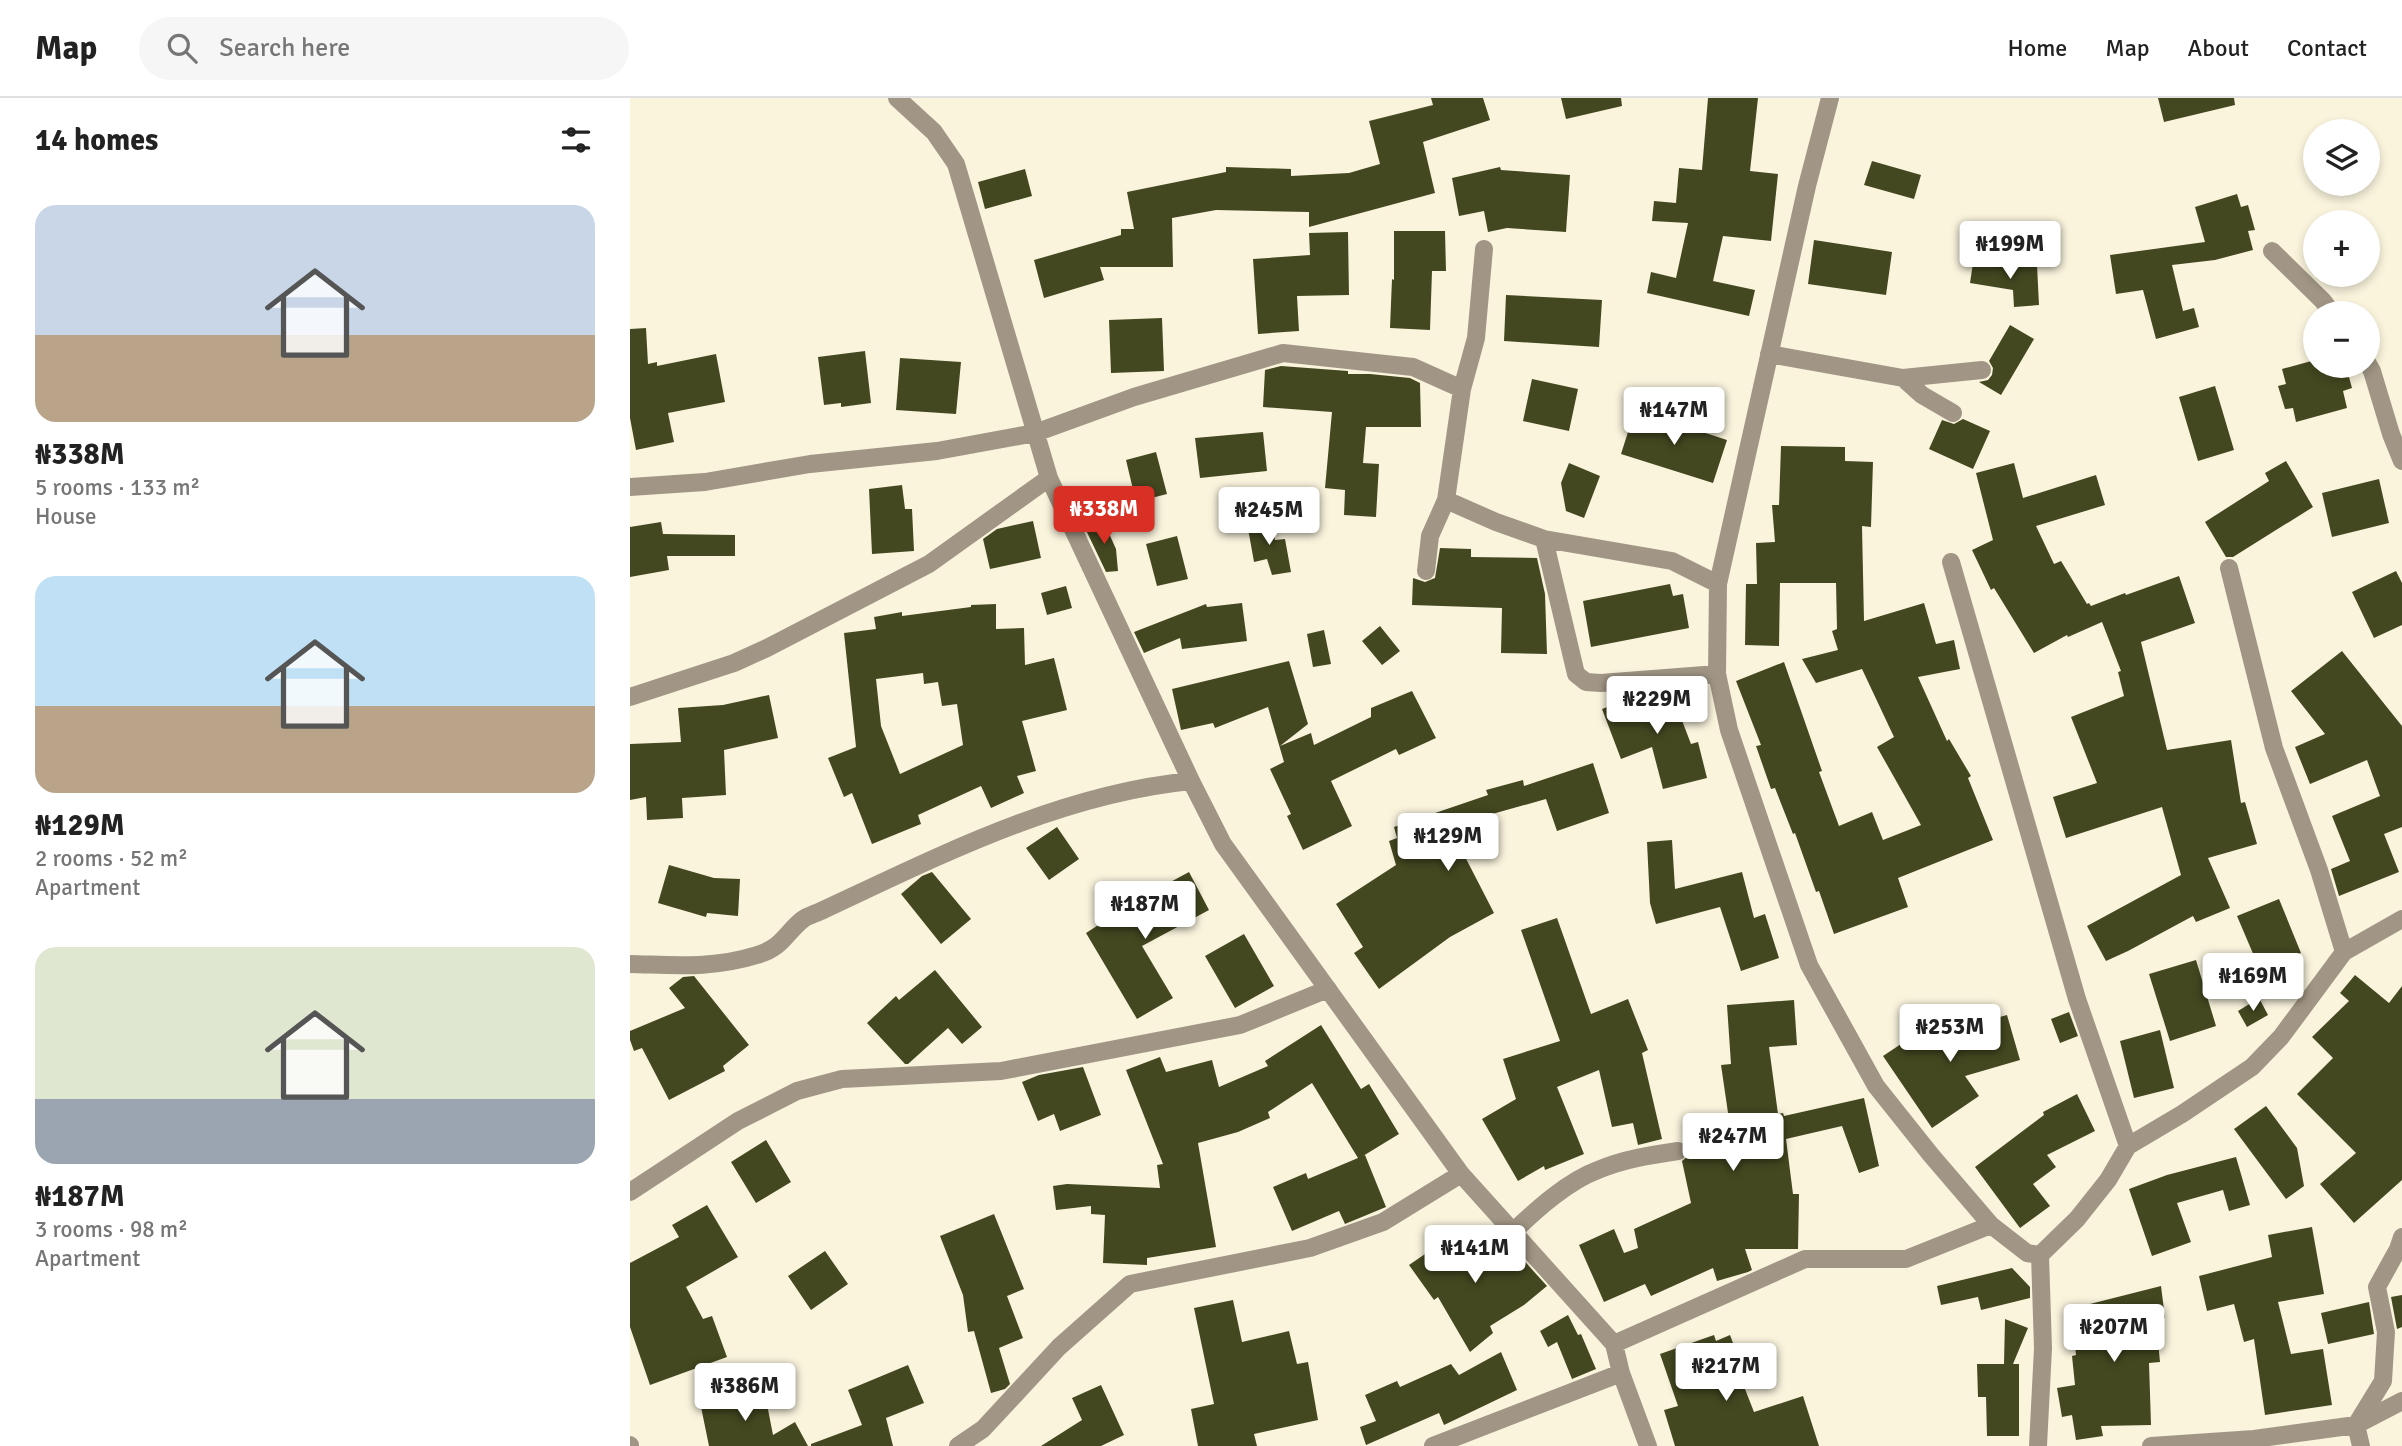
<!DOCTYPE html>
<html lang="en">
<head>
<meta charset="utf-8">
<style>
	:root { --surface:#fff; --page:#f6f6f6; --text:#222; --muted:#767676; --line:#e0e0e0; --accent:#d93025 }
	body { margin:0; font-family:Signika,sans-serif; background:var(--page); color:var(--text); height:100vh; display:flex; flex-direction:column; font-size:26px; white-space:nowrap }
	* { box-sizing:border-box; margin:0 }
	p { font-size:23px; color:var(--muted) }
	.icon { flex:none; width:38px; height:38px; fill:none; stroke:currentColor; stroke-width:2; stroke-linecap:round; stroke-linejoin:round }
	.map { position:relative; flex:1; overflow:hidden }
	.sheet { display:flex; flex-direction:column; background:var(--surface); width:630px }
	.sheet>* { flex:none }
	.buttons { position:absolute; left:1673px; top:21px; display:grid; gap:14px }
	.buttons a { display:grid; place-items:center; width:77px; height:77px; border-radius:50%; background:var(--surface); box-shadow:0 4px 10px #0003; font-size:35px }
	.price { position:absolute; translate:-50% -60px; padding:0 16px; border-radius:7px; background:#fff; color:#222; font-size:23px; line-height:46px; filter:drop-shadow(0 2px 4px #0008) }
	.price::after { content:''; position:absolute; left:50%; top:42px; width:21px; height:16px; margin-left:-10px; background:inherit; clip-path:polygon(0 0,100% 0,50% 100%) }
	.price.on { background:var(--accent); color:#fff }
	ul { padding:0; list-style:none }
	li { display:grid; align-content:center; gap:14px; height:371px; padding:0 35px }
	li span { display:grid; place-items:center; height:217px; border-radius:21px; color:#555 }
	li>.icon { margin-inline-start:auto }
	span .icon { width:126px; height:126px; fill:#fffc; stroke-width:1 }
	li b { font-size:30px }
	h2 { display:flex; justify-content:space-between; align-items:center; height:84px; padding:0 35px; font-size:30px }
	header { display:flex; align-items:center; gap:42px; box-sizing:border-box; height:98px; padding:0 35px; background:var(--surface); border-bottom:2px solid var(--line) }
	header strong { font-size:33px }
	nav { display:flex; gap:38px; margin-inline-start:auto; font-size:24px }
	.search { width:490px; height:63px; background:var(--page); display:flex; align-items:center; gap:18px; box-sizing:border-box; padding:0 24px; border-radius:38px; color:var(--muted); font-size:26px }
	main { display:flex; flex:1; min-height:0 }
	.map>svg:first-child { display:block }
	.building { fill:#444820; fill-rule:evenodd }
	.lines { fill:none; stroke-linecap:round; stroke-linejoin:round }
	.minor { stroke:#a19685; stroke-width:18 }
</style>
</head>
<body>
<header>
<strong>Map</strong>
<div class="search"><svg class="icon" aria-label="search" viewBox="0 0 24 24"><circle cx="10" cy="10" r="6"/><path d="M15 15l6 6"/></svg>Search here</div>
<nav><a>Home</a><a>Map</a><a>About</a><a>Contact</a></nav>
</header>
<main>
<section class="sheet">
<h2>14 homes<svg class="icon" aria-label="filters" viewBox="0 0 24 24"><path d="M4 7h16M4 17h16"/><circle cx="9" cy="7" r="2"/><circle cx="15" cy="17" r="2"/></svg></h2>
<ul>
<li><span style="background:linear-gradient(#c9d6e8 60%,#b9a48a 0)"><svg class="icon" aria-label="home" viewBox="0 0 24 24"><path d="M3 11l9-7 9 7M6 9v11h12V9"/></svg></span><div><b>₦338M</b><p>5 rooms · 133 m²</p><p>House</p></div></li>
<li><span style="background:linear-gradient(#bfe0f5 60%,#b9a48a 0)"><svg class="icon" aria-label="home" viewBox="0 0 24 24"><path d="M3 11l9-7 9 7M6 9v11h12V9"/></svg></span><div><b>₦129M</b><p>2 rooms · 52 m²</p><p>Apartment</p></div></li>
<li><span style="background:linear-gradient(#dfe7d0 70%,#9aa5b1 0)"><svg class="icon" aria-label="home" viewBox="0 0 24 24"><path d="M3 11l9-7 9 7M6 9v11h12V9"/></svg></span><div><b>₦187M</b><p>3 rooms · 98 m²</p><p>Apartment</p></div></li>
</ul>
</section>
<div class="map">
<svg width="1772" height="1348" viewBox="0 0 1772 1348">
	<rect width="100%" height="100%" fill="#faf4dd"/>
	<!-- building -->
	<path class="building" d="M801,0H853L860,22L793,44L805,95L679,129V114L586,112L542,120L543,169H470L474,182L414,200L404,162L491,137V131H504L497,94L596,74V69L661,71V78L719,75L750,66L739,23L803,7Z
		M931,0H991L992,8L936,21Z
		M1078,0H1128L1120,73L1148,76L1141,143L1093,138L1083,183L1125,192L1119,218L1017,195L1021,174L1046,180L1058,125L1022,123L1024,103L1046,105L1049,70L1072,72Z
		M1528,0H1604L1605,7L1534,24Z
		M1242,63L1291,77L1284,101L1234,87Z
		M870,69L871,72L940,77L936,134L877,130L858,134L854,113L829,118L822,80Z
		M395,71L402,98L355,111L348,84Z
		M1607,96L1611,109L1618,107L1625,132L1618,133L1623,152L1585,162L1542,167L1553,213L1564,210L1569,229L1526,241L1513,192L1486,196L1480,157L1575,144L1565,109Z
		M764,133H815L816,173H802L800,232L760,230L762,181L764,182Z
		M718,134L719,197L667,198L669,233L628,236L623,161L680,157L679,135Z
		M1184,142L1262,154L1256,197L1178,186Z
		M1343,165L1365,169L1407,167L1409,207L1384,209L1383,192L1340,185Z
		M876,197L972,202L969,249L874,243Z
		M532,220L534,273L481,275L479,222Z
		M1380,227L1404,241L1371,297L1349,284L1358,282L1362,277L1363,270L1359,263Z
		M16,230L18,266L27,264V268L86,256L95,304L38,315L44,344L6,352L0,320V231Z
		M235,253L241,305L211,309V305L194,307L188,259Z
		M270,260L331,264L326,316L266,312Z
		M1685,262V268H1716L1722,290L1713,293L1717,310L1666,324L1663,310L1655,311L1648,288L1656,286L1652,271Z
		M651,268L718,273V276H740L780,280L790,285L791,329H736L733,365L749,366L746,419L714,417L715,392L695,390L702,314L633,309L635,272Z
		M902,281L948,291L939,333L893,323Z
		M1585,288L1604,352L1568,363L1549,299Z
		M1005,312L1097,342L1083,385L991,356Z
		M1333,321L1360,333L1343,371L1299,351L1312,322L1324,326Z
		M633,334L637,373L570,380L565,340Z
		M1151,348L1215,349V363L1243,364L1241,429L1232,428L1234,523L1294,505L1306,546L1324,542L1330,571L1288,579L1317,643L1319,641L1341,678L1338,680L1363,742L1268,780L1278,809L1204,836L1189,793L1186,794L1165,735L1163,736L1145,690L1141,691L1126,648L1131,647L1106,583L1154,564L1192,673L1189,674L1209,728L1242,714L1253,742L1291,727L1247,649L1264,639L1232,571L1186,585L1172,561L1208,552L1202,533L1207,531L1206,485H1150L1149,548L1115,547L1116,486H1127L1126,445L1145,444L1142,407H1149Z
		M526,354L537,396L506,404L496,362Z
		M1656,363L1683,409L1603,459H1596L1575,424L1639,383L1635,375Z
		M939,365L970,378L954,420L936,413L931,385Z
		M1384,365L1393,400L1466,377L1475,407L1406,428L1424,466L1431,463L1457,506L1459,505L1461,508L1495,495L1496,497L1549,478L1565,525L1511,544L1537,652L1601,642L1611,705L1615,704L1627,746L1578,760L1600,810L1566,824L1563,818L1498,853L1476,863L1457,828L1551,777L1532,709L1436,740L1423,699L1467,685L1441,619L1494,598L1488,574L1491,573L1472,524L1438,539L1437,537L1404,555L1364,490L1361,492L1342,452L1363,442L1346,375Z
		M1749,381L1759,425L1702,439L1692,395Z
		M272,387L275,411H282L284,453L242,456L239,391Z
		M641,421L645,442L655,441L661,474L642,477L637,461L624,464L617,425Z
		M473,422L486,451L488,473L476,474L455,430Z
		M403,423L411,460L360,471L353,441L367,431Z
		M31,424L33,436L105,437V458H37L39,472L0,479V429Z
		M547,438L558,481L527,488L516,446Z
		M810,450L841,451V459L907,460L915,496L917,556L871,555L872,510L782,507L783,480L795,484L805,480Z
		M1766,473L1772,485V527L1744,540L1722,494Z
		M1040,486L1043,498L1053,496L1059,530L961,549L953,503Z
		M436,488L442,510L417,517L411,495Z
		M612,505L617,543L552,551L550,540L514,555L504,534L576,506L577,509Z
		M366,506V531L394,530L395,567L424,560L437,612L392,623L406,673L387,678L394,695L361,710L351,688L288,717L291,726L242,746L222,695L214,699L198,660L226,649L214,535L246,531L244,519L272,514V518L341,509V507ZM293,575L294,586L308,584L312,608L327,606L333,647L270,676L251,628L246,581Z
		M750,528L770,553L752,567L732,543Z
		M694,532L701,566L683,569L677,536Z
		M1712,553L1772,628V729L1754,736L1769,774L1709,798L1701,771L1720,763L1702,718L1750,698L1737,662L1680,686L1665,649L1695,636L1661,593Z
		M659,563L678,626L650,648L681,635L684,647L741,619V610L782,593L806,640L769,657L766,651L701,683L722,728L673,752L657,718L661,716L640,671L654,664L638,609L585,630L583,625L551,632L542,591Z
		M1040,591L1061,646L1068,644L1077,680L1033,691L1022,649L991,661L972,611L1020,593Z
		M139,597L148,640L94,652L96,697L52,700L53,720L17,722L16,699L0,702V646L51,644L48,610L93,607Z
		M963,665L979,715L927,733L916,701L834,724L841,746L830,749L864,815L820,839L749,891L724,855L733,849L706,806L766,767L759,743L767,740L764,729L858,697L856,692L893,682L894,688Z
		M427,729L449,761L419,782L396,750Z
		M1042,742L1045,791L1112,774L1124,820L1135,816L1149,860L1111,873L1090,809L1026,826L1020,805L1017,744Z
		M39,767L84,780L110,781L108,818L77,815L76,819L28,805Z
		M302,774L341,821L311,846L271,796L292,778Z
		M559,774L579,812L512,848L543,900L507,921L456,835L507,802Z
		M1649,801L1671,855L1630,872L1607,818Z
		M927,820L961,916L998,901L1018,952L1012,955L1032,1041L1008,1047L1003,1025L982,1029L969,972L927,989L954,1056L915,1072L914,1068L888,1083L852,1021L886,1001L873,961L930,943L891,832Z
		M614,836L644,888L605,910L575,858Z
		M1566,862L1586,928L1540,943L1519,876Z
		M305,872L352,929L332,946L318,930L278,966H275L237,925L266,898L269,902Z
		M1725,877L1759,905L1772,888V1082L1724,1125L1690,1086L1726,1055L1667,996L1703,960L1682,939L1719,903L1710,895Z
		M64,878L119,947L93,968L95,973L39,1002L12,950L4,953L0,942V933L55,910L39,890L53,879Z
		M1629,900L1638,917L1617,929L1608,913Z
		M1164,902L1167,947L1139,949L1148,1016L1153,1015L1154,1018L1234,1000L1249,1068L1229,1075L1212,1028L1156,1041L1163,1096H1169L1168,1151H1115L1122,1172L1118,1174L1087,1183L1083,1170L1021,1198L1015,1186L974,1204L949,1147L984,1131L994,1155L1008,1150L1004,1131L1061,1105L1052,1063L1058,1058L1059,1053L1102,1042L1091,967L1101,966L1097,907Z
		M1439,914L1448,938L1430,945L1421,921Z
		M1377,917L1390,962L1335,978L1349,998L1302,1030L1253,958L1301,926L1308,936Z
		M691,927L731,991L739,986L769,1036L733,1058L735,1057L756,1109L715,1126L709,1113L662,1133L643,1089L676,1075L678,1081L728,1060L682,985L638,1014L640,1020L608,1034L568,1045L586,1149L517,1160V1167L473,1165L475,1117L461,1116V1108L426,1112L423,1088L437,1086L530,1090L527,1067L533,1066L496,972L530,959L536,974L582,962L589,989L638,968L635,963Z
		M1530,932L1544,990L1504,1000L1490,943Z
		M453,969L471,1017L430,1033L424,1016L408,1023L392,984L409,977Z
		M1447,996L1465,1033L1417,1057L1426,1069L1403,1086L1420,1108L1390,1130L1345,1069L1414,1017L1413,1014Z
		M1636,1008L1667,1050L1674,1088L1656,1101L1604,1031Z
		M136,1042L161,1084L126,1105L101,1064Z
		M1606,1059L1620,1107L1599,1113L1593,1092L1547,1105L1561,1144L1522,1158L1499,1091L1537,1077Z
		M77,1107L108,1159L56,1189L73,1221L82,1218L97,1259L20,1287L0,1229V1165L49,1139L42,1127Z
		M364,1116L394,1191L377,1198L393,1240L369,1250L380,1286L375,1291L361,1295L344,1233L338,1234L333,1197L310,1138Z
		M836,1128L868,1173L888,1156L917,1188L894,1207L860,1228L863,1235L840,1254L808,1199L804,1202L779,1167Z
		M1682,1129L1694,1196L1648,1204L1661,1256L1693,1251L1702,1307L1635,1317L1624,1241L1614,1244L1604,1206L1577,1213L1569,1178L1642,1159L1638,1137Z
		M195,1153L218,1186L181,1212L158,1178Z
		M1382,1170L1400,1189V1200L1351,1212L1348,1199L1311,1207L1307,1188Z
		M1531,1188L1535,1220L1526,1222L1530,1264L1519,1265L1521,1327L1471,1328L1473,1338L1446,1342L1442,1317L1432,1319L1427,1290L1445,1287L1442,1258L1446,1257L1443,1228L1459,1227L1456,1207Z
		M1772,1197V1229L1767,1231L1761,1199Z
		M603,1202L612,1244L659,1233L667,1266L678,1264L688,1322L624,1336L627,1348H568L561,1311L584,1306L564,1210Z
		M1739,1204L1744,1236L1698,1246L1691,1215Z
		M938,1217L948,1237L951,1236L966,1271L942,1281L927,1244L918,1249L910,1233Z
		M1375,1221L1398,1230L1383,1266H1389V1338H1357L1356,1299H1348L1347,1266H1374Z
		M1084,1237L1086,1243L1100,1237L1109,1261L1104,1263L1124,1314L1173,1298L1189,1348H1045L1034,1312L1048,1308L1030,1256Z
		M871,1254L887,1292L814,1327L809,1315L736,1347L730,1329L746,1323L735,1297L767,1283L770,1289L821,1266L829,1277Z
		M278,1267L294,1305L256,1320L263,1348H181V1346L232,1327L218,1292Z
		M471,1287L494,1337L471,1348H411L452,1322L442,1300Z
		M134,1291L143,1337L165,1324L178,1348H79L70,1304Z"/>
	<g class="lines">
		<!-- minor -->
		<path class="minor" d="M267,0L304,34L326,66L419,380L561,683L593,746L831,1076L984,1246L991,1275L1018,1348
			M1200,0L1177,88L1088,486L1087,576L1099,632L1179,867L1246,988L1301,1057L1361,1127L1397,1155L1410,1157
			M1642,153L1693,203L1702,215
			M1139,256L1273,280L1352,272
			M1738,266L1742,273L1761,336L1772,363
			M1273,280L1292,297L1323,315
			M0,389L75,384L180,366L307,353L405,335L504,299L653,255L783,269L832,291
			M816,402L866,424L914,441L1042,463L1088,486
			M914,441L946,576L956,584L971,585L1087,576
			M1321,464L1447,901L1498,1048
			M1599,470L1644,650L1689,772L1714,854
			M796,473L800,438L816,402L832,291L846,240L854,151
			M0,599L104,565L137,550L299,466L419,380
			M0,866C45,867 82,871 127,857C153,849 154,837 172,822C177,818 185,816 191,813C309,758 429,696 561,683
			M0,1094L108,1023L167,993L212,981L371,973L610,927L698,891
			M884,1133C907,1111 938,1083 968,1072C994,1061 1021,1057 1048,1053
			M984,1246L1175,1161H1276L1361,1127
			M0,1347V1348
			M328,1348L353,1331L429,1249L500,1186L680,1150L753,1124L831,1076
			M803,1348L991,1275
			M1408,1348L1413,1250L1410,1157L1447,1121L1478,1082L1498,1048L1552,1016L1622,969L1651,939L1714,854L1772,821
			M1521,1348L1624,1341L1726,1327L1772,1303
			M1731,1348L1726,1327L1753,1283L1756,1234L1747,1189L1768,1151L1772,1139"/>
	</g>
</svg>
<div class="buttons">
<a><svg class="icon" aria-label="layers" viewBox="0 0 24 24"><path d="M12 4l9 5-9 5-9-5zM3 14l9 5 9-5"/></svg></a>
<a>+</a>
<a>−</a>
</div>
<b class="price" style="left:1380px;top:183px">₦199M</b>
<b class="price" style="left:1044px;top:349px">₦147M</b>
<b class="price on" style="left:474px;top:448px">₦338M</b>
<b class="price" style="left:639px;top:449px">₦245M</b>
<b class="price" style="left:1027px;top:638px">₦229M</b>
<b class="price" style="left:818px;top:775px">₦129M</b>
<b class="price" style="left:515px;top:843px">₦187M</b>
<b class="price" style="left:1623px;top:915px">₦169M</b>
<b class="price" style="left:1320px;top:966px">₦253M</b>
<b class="price" style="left:1103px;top:1075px">₦247M</b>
<b class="price" style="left:845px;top:1187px">₦141M</b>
<b class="price" style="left:1484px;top:1266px">₦207M</b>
<b class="price" style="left:1096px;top:1305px">₦217M</b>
<b class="price" style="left:115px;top:1325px">₦386M</b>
</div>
</main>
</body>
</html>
